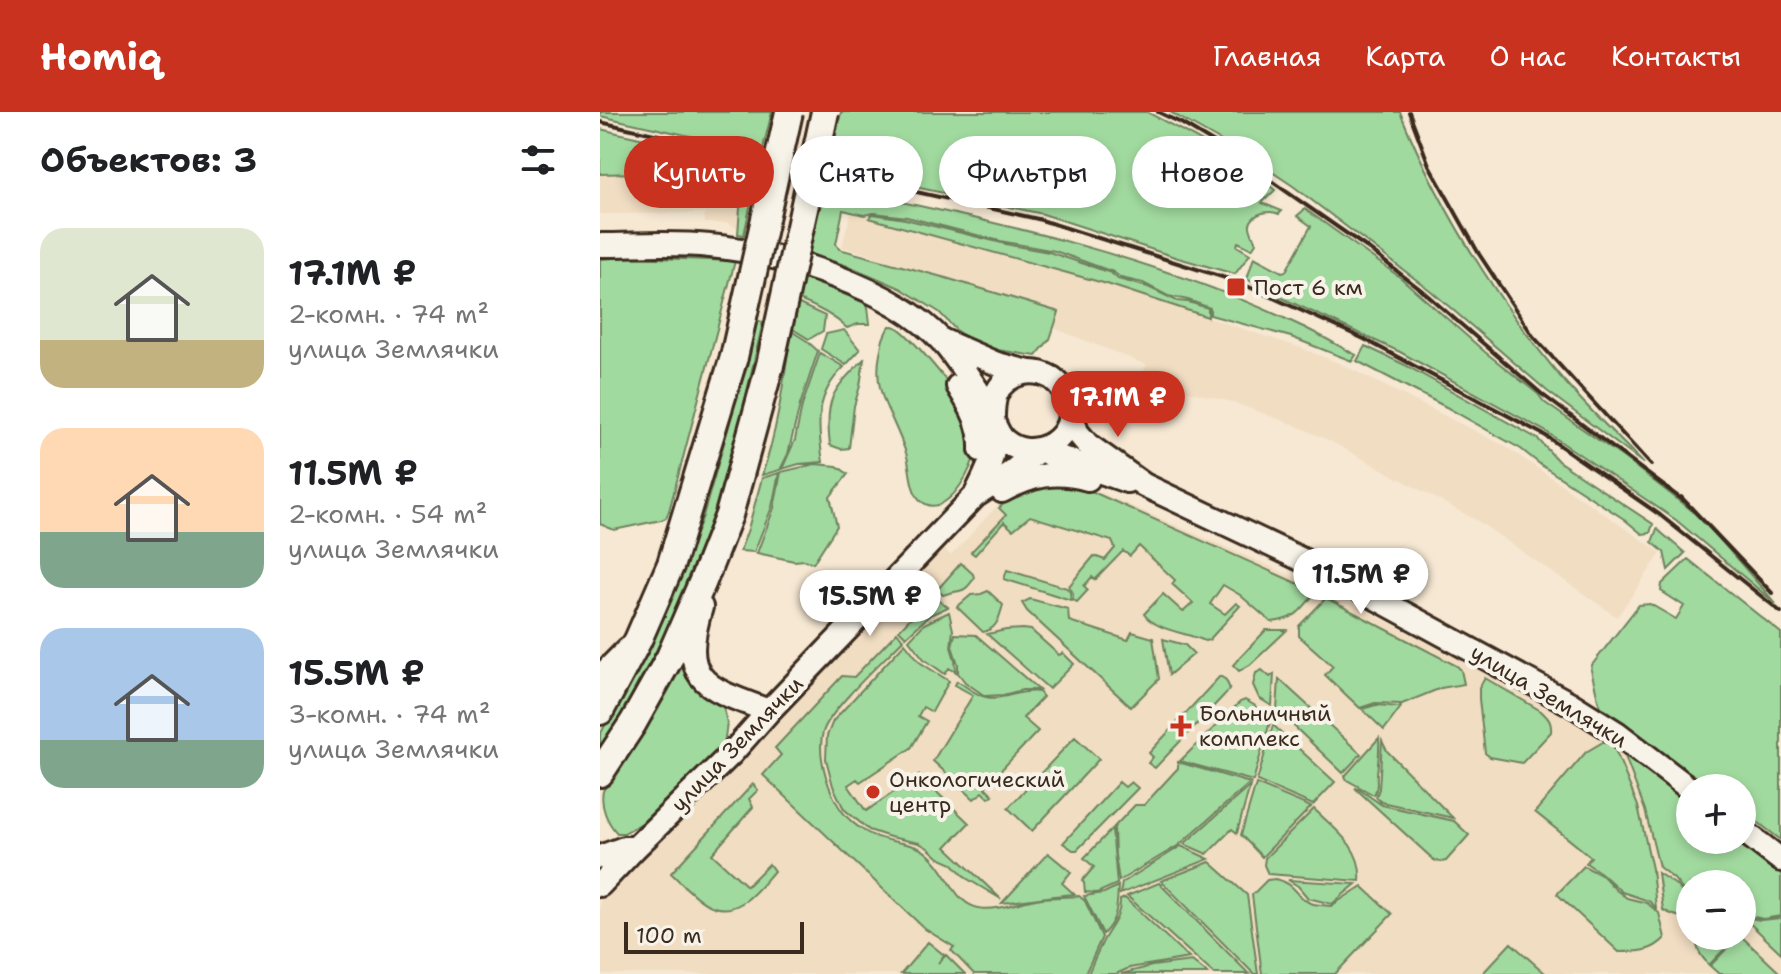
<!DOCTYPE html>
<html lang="ru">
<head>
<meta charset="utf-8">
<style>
	:root { --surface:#fff; --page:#f2f2f2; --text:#202124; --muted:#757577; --accent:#c8321e }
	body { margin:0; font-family:"Shantell Sans",sans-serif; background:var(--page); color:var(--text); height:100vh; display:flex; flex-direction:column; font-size:30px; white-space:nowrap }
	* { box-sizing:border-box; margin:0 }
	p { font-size:26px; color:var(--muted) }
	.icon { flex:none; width:44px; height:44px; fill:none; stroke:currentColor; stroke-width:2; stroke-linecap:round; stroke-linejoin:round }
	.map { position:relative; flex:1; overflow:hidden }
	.sheet { display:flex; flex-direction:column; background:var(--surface); width:600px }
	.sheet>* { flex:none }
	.guide { position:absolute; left:24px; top:24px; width:760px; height:72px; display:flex; gap:16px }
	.tools { position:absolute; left:1076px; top:662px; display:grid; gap:16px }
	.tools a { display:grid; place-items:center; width:80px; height:80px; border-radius:50%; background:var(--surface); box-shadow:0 4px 12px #0003; font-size:40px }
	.scale { position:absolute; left:24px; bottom:20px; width:180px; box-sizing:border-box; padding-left:8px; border:4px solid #3b2a1e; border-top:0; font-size:22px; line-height:28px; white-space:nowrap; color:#3b2a1e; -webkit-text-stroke:6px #f7f3e8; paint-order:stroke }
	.price { position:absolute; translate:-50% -68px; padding:0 18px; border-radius:28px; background:#fff; color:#222; font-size:26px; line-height:52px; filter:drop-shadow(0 2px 4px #0008) }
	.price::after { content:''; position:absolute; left:50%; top:48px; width:24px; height:18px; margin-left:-12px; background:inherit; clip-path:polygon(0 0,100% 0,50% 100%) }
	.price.selected { background:var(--accent); color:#fff }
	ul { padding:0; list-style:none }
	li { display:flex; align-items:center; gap:24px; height:200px; padding:0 40px }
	li span { display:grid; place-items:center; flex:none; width:224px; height:160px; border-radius:24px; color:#555 }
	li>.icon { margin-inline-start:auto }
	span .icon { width:96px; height:96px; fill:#fffc; stroke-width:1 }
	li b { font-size:34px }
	h2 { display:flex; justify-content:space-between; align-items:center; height:96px; padding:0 40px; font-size:34px }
	.chip { padding:0 28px; border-radius:36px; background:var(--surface); box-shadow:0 4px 12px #0003; font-size:28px; line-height:72px }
	.chip.selected { background:var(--accent); color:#fff }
	header { display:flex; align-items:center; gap:48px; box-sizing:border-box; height:112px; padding:0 40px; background:var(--accent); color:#fff }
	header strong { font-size:38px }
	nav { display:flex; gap:44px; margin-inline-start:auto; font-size:28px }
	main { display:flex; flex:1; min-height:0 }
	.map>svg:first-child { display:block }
	.built { fill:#f1ddc2; fill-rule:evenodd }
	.green { fill:#a1da9f; stroke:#6e825e; stroke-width:2 }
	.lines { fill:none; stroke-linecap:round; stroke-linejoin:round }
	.major-casing { stroke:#3b2a1e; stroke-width:28 }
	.highway-casing { stroke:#3b2a1e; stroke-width:32 }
	.major { stroke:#f7f3e8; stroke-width:22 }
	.highway { stroke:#f7f3e8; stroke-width:26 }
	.rail { stroke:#3b2a1e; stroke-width:4 }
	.highway-bridge-casing { stroke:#3b2a1e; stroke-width:32; stroke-linecap:butt }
	.highway-bridge { stroke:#f7f3e8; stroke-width:26 }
	.poi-dot { fill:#c8321e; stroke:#f7f3e8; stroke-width:3 }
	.labels { text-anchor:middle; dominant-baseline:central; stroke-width:8; stroke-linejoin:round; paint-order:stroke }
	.poi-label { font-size:22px; fill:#3b2a1e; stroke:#f7f3e8; text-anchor:start }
	.street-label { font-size:22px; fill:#3b2a1e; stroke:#f7f3e8 }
</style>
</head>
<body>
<header>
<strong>Homiq</strong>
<nav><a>Главная</a><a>Карта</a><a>О нас</a><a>Контакты</a></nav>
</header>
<main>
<section class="sheet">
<h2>Объектов: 3<svg class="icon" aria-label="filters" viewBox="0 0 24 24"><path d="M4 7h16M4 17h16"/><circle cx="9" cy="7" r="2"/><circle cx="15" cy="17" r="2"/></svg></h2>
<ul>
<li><span style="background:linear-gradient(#dfe7d0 70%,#c2b280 0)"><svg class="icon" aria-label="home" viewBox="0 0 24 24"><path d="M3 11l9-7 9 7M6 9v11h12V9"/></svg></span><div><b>17.1M ₽</b><p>2-комн. · 74 m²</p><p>улица Землячки</p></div></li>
<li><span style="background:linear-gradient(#ffd9b3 65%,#7fa58c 0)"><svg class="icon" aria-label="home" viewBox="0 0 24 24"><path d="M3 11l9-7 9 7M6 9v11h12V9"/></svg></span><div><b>11.5M ₽</b><p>2-комн. · 54 m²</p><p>улица Землячки</p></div></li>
<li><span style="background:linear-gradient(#a9c7e8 70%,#7fa58c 0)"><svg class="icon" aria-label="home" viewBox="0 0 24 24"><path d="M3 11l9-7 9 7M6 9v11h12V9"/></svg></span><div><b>15.5M ₽</b><p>3-комн. · 74 m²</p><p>улица Землячки</p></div></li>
</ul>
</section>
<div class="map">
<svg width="1181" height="862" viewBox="0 0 1181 862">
	<rect width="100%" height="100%" fill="#f6e8d3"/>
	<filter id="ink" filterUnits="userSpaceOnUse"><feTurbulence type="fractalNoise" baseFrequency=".0125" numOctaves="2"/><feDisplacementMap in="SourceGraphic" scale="16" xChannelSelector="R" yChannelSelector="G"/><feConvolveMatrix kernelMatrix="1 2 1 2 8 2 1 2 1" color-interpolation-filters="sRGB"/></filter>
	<g filter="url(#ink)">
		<!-- built -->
		<path class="built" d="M81,60L135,68L141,83L138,116L127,111H105L104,101L0,102V62Z
			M251,100L507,172L701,236L743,253L905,334L1061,441L1017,505L878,409L730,329L693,312L632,290L540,267L547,253L267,142L242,135Z
			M476,370L736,483L911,574L963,587L1017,621L1090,728L1181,748V862H0V773L334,426L351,444L408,382ZM1090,772H1142V824H1090Z"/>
		<!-- green -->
		<path class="green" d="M0,0H172L162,40L0,4Z
			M241,0H547C591,23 637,47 675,78L662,91L682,99L679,102C670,98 654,100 650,112C649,117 654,126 656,131L652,137L638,130L637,134L650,142L635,162L578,146L443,102L315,75L229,54Z
			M570,0H800C839,95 894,184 959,263C985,294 1016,323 1044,352L947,279L831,179L693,74L651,46Z
			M0,17L159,53L144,123L138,122L141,83L135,68L81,60L0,62Z
			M226,74C385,107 549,142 697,212C717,221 737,233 756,243L752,249L691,225L610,203V196L588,188L568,184L543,171L521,166L513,160L455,139L400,129L307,105L274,101L264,103L243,98L236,132L239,137L346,166L459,200L450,227L436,244L385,236L358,220L339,200L300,176L251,155L207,141Z
			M705,97L801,166L885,240L938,282L944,290L1024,346L1090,397L1110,416L1176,492L1076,408L945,319L800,240L671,181L647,167L654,145L682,160L686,159L711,114L697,104Z
			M273,102L305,107L410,133L449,140L511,161L518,167L548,175L577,189L588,190L608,196V205L507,172L269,106Z
			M29,145L135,149L69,399L66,406L61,408L14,418L0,412V147Z
			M203,165L263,190L268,195L270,212H258L247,216C233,203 217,195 199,188Z
			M197,191L225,204L223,219L209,227L191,216Z
			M155,208L163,210L138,318L112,407L65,521L32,587L0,639V623L68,493L103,404L128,317Z
			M290,214C292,214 294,214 296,215C308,220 358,281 364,294C369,303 376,318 377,328C379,349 346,413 320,388C309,376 311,355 306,341C302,329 297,318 292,307C281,285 275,267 280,242C282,231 283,223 290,214Z
			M244,218L260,238L246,253L221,237L226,222Z
			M191,219L207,229L218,239L200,293L188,342L180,358L162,363C178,317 184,267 191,219Z
			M765,234L805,253L938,327L958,349L1053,412L1050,421L1042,422L1024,407L941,353L921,337L846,295L757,249Z
			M220,241L244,255C215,283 217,312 223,350L199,352L182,357L195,328L202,294Z
			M264,247L260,274L254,294L249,336L241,337L230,333C224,286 233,278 264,247Z
			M215,352L237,354L248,362L230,385L237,414L213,451L205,448L194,449L157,441L174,396L181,360Z
			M179,361L172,395L154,440L140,439L148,417L162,366Z
			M473,371L710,477L714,482C701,499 695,508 671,510L640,483L623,473L610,492L625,502L636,491L640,494L609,528L605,529C588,521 554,518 544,502L563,482L583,500L593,491L572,472L575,468L539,434L530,444L523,439L495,468L492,465L484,474L488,478L477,490L473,488V481L469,474L494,444L505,448L515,436L512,429L430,404L413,418L404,410L375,443L371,440L406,403L399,396C426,370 437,374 473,371Z
			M1057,417L1085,441L1068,458L1064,440L1052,430Z
			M1088,447L1181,521V728L1142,698V676H1113L1016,611L1000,595L991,558L992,553L1039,493L1050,492L1076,507L1084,494L1061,479L1062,472Z
			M361,451L373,462L374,466C364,483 359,477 343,483L337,478Z
			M407,458L467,476L470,480L471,488L404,467Z
			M388,479L403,493C399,505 398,517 383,520L357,495L371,483L381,482Z
			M332,483L348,495L330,503L306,525L299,518Z
			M726,486L857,554L861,558L864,572L841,576L802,592L775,591L760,596L725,563L733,554L699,524V514Z
			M430,487L468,497L469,509L528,528L532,520L553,526L559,567L531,595L427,499L422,491Z
			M349,500L353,518L351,535L355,548L356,560L349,556L345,562L324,547L309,528L324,512Z
			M423,517L431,518L459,543L463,541L474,552L449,577L387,522L406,518Z
			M666,518H687L650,553L639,559L633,553Z
			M297,520L303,528C284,548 230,597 223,620C218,637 223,657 229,674C237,695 246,708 266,720C282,730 302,729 319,736C335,744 345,763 354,777C376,813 410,790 442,786C454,785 467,785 479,784L485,789L502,825L485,862H374L351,838L354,835L325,817L163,663L181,643L175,636L242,564L254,565Z
			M355,522L376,523L439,578H422L403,583L385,584L365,570L358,561V552L352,534Z
			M563,527L585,533L594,542L569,563Z
			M305,531L321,551L349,569L332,600L323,595L318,604L327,609L311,636L260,670L257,667L248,673L266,699L319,663L369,711L346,735L401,787L366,766L353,752L339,746L328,736L319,731L290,725L269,718L244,697L233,674L226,647L227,624L233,609Z
			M83,536L122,589L127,611L124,634L58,702L24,721H17C7,710 0,694 3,679L42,616Z
			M662,558L670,565L674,562L672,594L659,586L653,573L656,561Z
			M620,564L626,568L630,577L555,656L548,651L553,645L549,641Z
			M885,566L941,599C948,606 952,609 951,620L922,651L890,645L885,641L879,587V576Z
			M679,567L761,642L743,661L677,598Z
			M357,569C366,574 376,583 386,585C403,589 419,577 439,580L443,585L423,606L438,619L385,675L393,683L389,686L383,680L374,687L333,649L373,583L355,573Z
			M645,588L654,593L670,610L653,669L580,649L640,590Z
			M776,593L801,595L784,618L762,597Z
			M673,613L735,670L713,693L657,669Z
			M475,625L499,647L432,719L408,696Z
			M779,626C780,639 778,649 777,662C776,672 779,675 774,683L747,668L745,664Z
			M782,629L787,639L853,706L781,690L776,685L779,677Z
			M1003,630H1008L1014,635L1038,694L1052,757L1056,796L1049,789L1022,780L1001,761L986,751L991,745L935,700L986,640Z
			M1023,639L1090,687V728H1142L1181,752V804L1163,807L1142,802V772H1090V787L1074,767L1059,755L1045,698Z
			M578,650L650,671L579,733L519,769L515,743L514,715L535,693H544L578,656Z
			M519,670L525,675L531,670L538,676L477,738H473L463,731Z
			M153,672L158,678L149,687L153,695L112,742L147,774L169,752L174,759C165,769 154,784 142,791C113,809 91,780 71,761Z
			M656,672L711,695L662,745L641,723Z
			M650,674L637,721L632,717L607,742L584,732Z
			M755,676L759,677L782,693L854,709L869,723L846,749L841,750L834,748Z
			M714,697C735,717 763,736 760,769L668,762L664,753L665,746Z
			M512,717L517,772L497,781L485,780L484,771L482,769L494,755L484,746Z
			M581,734L609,747L520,782L522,771Z
			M448,741L471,760L462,771L474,782C450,784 426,788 402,791Z
			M610,750L647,783L658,862H654L561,769Z
			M984,754L1003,764L1016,778L1027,786L1047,791L1059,801L1065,826C1052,840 1038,840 1019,840L957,782Z
			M1058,761L1076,773L1090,789C1090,810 1078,806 1063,798Z
			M675,767C696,771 695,784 710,791C715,793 724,793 731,794L762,774L792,802L735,862H662L652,783L667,768Z
			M688,768L756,772L732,792L708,786L698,774Z
			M559,771L649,862H614L527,784Z
			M518,774C517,794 518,807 503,822L484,784L504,781Z
			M525,786L589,846L529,856L516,862H488C492,852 497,841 502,831C509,816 521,806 520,788Z
			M1143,805L1161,808L1181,806V841Z
			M1097,824H1137L1109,853C1101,844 1095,837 1097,824Z
			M1139,824H1141L1181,862H1119L1110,854Z
			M328,830L344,843L338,851L346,843L365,862H301Z
			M911,831L946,862H882Z
			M592,849L608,862H521L552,854Z"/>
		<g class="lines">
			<defs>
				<path id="major" d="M0,133C36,133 74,130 110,134C180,140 294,176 342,229C361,251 375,276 392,299
					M344,229L397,252L429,260
					M358,274C371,295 382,313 381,338
					M470,296L477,320L488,333L544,373L728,460L971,592L1017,621L1090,677
					M402,379C432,363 454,358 488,367
					M375,384C381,371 389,358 392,344C398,314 379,272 423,261C432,259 443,261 452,266C462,273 469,285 470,297C473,330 431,351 405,329C399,324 396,316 393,309
					M101,495C78,570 106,576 169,599
					M0,565L28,537
					M1142,718L1181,748
					M0,745L24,736H35
					M0,773L35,736L131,642L169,599L375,384L409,362L439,338L527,369"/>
				<path id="highway" d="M0,599L38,528L71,452L134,245
					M0,661L33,611L70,545L103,469L129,403L170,253"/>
			</defs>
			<!-- major casing -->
			<use href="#major" class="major-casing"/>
			<!-- highway casing -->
			<use href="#highway" class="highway-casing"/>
			<!-- major -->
			<use href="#major" class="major"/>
			<!-- highway -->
			<use href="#highway" class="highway"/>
			<!-- rail -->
			<path class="rail" d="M558,0L581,11L631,41L766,135L820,177L943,283L1088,392
				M809,0L829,53L879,142L933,224L1051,353
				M0,10L438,107L638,170L764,227L946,324L1060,403L1181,500
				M1081,385L1172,481"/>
			<defs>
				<path id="highway-bridge" d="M134,245L189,0
					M170,253L225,0"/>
			</defs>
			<!-- highway-bridge casing -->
			<use href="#highway-bridge" class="highway-bridge-casing"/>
			<!-- highway-bridge -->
			<use href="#highway-bridge" class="highway-bridge"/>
		</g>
	</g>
	<!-- markers -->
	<g class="poi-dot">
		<rect x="626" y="165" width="20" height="20" rx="4"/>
		<path d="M577 602h8v8h8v8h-8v8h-8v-8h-8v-8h8z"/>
		<circle cx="273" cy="680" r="8"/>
	</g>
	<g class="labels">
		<!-- poi labels -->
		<g class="poi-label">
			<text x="654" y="175">Пост 6 км</text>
			<text x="599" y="601">Больничный<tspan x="599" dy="25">комплекс</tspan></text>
			<text x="289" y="667">Онкологический<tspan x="289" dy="25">центр</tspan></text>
		</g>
		<!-- street labels -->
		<g class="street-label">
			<text transform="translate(949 584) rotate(31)">улица Землячки</text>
			<text transform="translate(137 632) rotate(-46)">улица Землячки</text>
		</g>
	</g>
</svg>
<div class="tools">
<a>+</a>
<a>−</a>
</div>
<div class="scale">100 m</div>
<b class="price selected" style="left:518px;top:327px">17.1M ₽</b>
<b class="price" style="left:761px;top:504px">11.5M ₽</b>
<b class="price" style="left:270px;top:526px">15.5M ₽</b>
<div class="guide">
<a class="chip selected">Купить</a>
<a class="chip">Снять</a>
<a class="chip">Фильтры</a>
<a class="chip">Новое</a>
</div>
</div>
</main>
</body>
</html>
